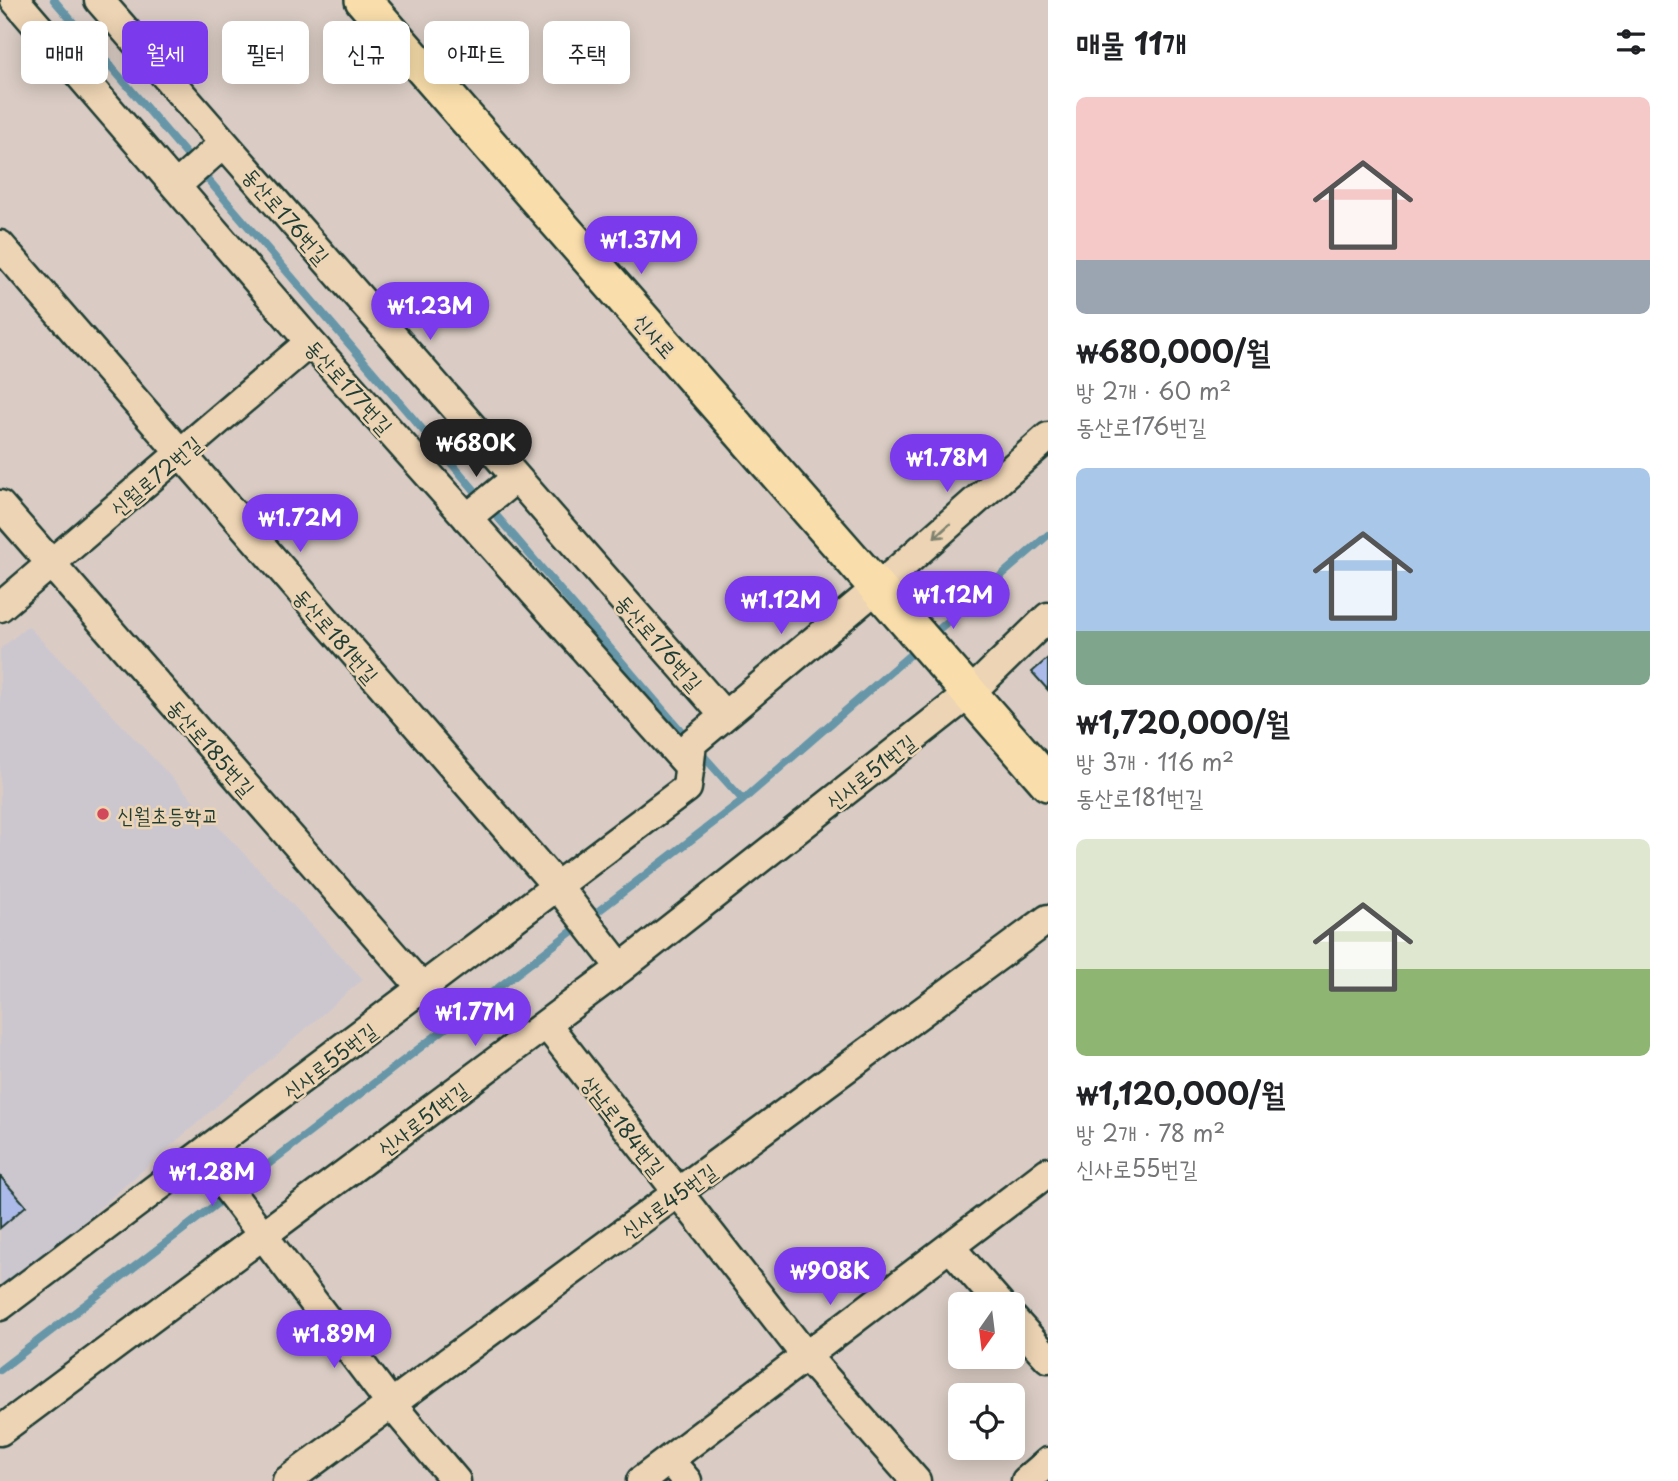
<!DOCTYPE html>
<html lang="ko">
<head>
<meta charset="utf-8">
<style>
	:root { --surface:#fff; --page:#f2f2f2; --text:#202124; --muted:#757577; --accent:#7c3aed }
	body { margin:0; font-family:"Playpen Sans","Poor Story",sans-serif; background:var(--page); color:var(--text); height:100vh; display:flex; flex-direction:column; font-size:26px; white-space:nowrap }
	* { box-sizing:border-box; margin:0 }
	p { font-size:23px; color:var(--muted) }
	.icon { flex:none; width:38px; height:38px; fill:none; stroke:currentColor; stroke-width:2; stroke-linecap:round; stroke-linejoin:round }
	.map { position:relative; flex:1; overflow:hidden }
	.panel { display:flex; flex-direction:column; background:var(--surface); width:630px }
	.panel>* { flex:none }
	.top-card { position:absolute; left:21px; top:21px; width:665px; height:63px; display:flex; gap:14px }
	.needle { width:46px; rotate:194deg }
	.tools { position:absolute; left:948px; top:1292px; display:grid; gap:14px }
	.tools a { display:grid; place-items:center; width:77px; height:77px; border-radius:10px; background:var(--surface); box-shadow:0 4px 18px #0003; font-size:35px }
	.price { position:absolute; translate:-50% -60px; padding:0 16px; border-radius:24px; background:var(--accent); color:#fff; font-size:23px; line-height:46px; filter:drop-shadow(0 2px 4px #0008) }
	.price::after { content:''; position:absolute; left:50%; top:42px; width:21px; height:16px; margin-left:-10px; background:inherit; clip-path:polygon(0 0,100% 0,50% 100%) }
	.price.on { background:#222; color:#fff }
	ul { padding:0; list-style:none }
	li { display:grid; align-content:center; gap:14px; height:371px; padding:0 28px }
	li span { display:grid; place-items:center; height:217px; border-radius:10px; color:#555 }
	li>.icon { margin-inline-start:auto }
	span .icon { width:126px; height:126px; fill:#fffc; stroke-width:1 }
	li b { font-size:30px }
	h2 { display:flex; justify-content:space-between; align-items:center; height:84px; padding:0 28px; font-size:30px }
	.pill { padding:0 24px; border-radius:10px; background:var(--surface); box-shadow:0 4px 18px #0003; font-size:24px; line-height:63px }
	.pill.on { background:var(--accent); color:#fff }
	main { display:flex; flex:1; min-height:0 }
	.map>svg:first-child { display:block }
	.built { fill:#ccc7cf }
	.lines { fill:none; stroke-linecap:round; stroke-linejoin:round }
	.stream { stroke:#6696a8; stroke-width:8 }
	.building { fill:#acbaea; stroke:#1f3d34; stroke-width:2 }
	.minor-casing { stroke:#1f3d34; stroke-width:33 }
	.major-casing { stroke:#1f3d34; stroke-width:40 }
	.minor { stroke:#edd4b4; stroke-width:28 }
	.major { stroke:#f9deab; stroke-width:35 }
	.oneway { stroke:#7c816e }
	.poi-dot { fill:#d1495b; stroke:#edd4b4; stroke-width:2.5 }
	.labels { text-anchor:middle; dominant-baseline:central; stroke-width:5; stroke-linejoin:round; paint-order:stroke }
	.street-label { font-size:21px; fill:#1f3d34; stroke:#edd4b4 }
	.poi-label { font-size:21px; fill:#1f3d34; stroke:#edd4b4; text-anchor:start }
</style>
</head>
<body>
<main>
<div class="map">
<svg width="1048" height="1481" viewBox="0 0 1048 1481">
	<rect width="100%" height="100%" fill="#daccc4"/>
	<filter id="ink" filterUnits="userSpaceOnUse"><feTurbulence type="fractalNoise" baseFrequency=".0143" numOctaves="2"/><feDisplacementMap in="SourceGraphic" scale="14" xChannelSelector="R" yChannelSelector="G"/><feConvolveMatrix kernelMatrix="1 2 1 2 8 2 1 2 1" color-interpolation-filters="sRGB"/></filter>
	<g filter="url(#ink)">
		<!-- built -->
		<path class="built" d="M28,626L363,979L73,1231L0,1286V649Z"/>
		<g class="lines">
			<!-- stream -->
			<path class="stream" d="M54,0L688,739
				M931,636L1048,535
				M699,751L743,800
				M0,1370L743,800L919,647"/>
		</g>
		<!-- building -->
		<path class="building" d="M1048,658V690L1032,672Z
			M0,1176L26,1206L0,1228Z"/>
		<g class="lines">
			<defs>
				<path id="minor" d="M15,0L310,342L690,767
					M99,0L724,715
					M176,186L224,143
					M0,245L566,897L621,968
					M0,505L423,989
					M467,518L516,478
					M0,607L310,342
					M547,1025L806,1356L916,1481
					M202,1155L391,1404L456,1481
					M950,1247L1000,1304
					M0,1306L687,788L692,743L877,588L1048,437
					M1013,1319L1048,1358
					M0,1431L621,968L970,693L1048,617
					M669,1460L687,1481
					M287,1481L1048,919
					M641,1481L1048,1172
					M1026,1481L1048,1462"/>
				<path id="major" d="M363,0L1048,783"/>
			</defs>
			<!-- minor casing -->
			<use href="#minor" class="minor-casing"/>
			<!-- major casing -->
			<use href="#major" class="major-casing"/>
			<!-- minor -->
			<use href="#minor" class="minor"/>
			<!-- major -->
			<use href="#major" class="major"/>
		</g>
		<!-- one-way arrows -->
		<defs><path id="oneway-shaft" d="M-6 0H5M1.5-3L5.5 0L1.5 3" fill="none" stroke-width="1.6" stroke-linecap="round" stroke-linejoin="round" transform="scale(1.75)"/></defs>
		<use class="oneway" href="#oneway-shaft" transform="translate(942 531) rotate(138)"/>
	</g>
	<!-- markers -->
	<circle class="poi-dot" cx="103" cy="814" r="7"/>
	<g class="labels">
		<!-- street labels -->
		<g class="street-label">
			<text transform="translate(287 215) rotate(49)">동산로176번길</text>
			<text transform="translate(656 335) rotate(49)">신사로</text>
			<text transform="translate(350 386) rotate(48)">동산로177번길</text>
			<text transform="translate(155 475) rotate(-40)">신월로72번길</text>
			<text transform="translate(337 635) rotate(49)">동산로181번길</text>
			<text transform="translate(660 642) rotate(49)">동산로176번길</text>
			<text transform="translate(212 747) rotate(49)">동산로185번길</text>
			<text transform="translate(870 771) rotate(-38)">신사로51번길</text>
			<text transform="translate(329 1060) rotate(-37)">신사로55번길</text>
			<text transform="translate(422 1118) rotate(-37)">신사로51번길</text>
			<text transform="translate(624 1125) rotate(52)">상남로184번길</text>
			<text transform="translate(668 1200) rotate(-36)">신사로45번길</text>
		</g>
		<!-- poi labels -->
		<g class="poi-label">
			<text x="117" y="814">신월초등학교</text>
		</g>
	</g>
</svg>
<div class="tools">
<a><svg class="needle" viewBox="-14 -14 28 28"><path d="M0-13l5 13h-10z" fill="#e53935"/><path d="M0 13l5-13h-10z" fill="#757577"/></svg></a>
<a><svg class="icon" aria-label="locate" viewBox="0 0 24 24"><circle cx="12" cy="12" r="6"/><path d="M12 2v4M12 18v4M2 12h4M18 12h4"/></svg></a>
</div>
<b class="price" style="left:641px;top:276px">₩1.37M</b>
<b class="price" style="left:430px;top:342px">₩1.23M</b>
<b class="price on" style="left:476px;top:479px">₩680K</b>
<b class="price" style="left:947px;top:494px">₩1.78M</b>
<b class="price" style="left:300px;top:554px">₩1.72M</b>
<b class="price" style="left:953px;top:631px">₩1.12M</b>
<b class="price" style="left:781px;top:636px">₩1.12M</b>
<b class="price" style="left:475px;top:1048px">₩1.77M</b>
<b class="price" style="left:212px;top:1208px">₩1.28M</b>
<b class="price" style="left:830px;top:1307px">₩908K</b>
<b class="price" style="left:334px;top:1370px">₩1.89M</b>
<div class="top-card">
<a class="pill">매매</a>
<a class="pill on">월세</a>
<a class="pill">필터</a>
<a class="pill">신규</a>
<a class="pill">아파트</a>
<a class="pill">주택</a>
</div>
</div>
<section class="panel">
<h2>매물 11개<svg class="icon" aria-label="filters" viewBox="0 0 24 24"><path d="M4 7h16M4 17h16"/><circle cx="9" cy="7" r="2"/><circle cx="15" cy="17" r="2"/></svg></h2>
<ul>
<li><span style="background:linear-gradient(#f6c9c9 75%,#9aa5b1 0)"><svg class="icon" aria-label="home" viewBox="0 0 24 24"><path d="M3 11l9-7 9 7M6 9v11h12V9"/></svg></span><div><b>₩680,000/월</b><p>방 2개 · 60 m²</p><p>동산로176번길</p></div></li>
<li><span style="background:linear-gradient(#a9c7e8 75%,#7fa58c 0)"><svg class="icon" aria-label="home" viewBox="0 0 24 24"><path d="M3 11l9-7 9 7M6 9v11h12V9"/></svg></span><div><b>₩1,720,000/월</b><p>방 3개 · 116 m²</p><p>동산로181번길</p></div></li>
<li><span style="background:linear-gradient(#dfe7d0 60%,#8fb573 0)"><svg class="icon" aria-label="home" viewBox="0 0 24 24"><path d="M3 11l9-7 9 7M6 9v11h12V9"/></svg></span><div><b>₩1,120,000/월</b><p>방 2개 · 78 m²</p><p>신사로55번길</p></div></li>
</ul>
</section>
</main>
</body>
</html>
